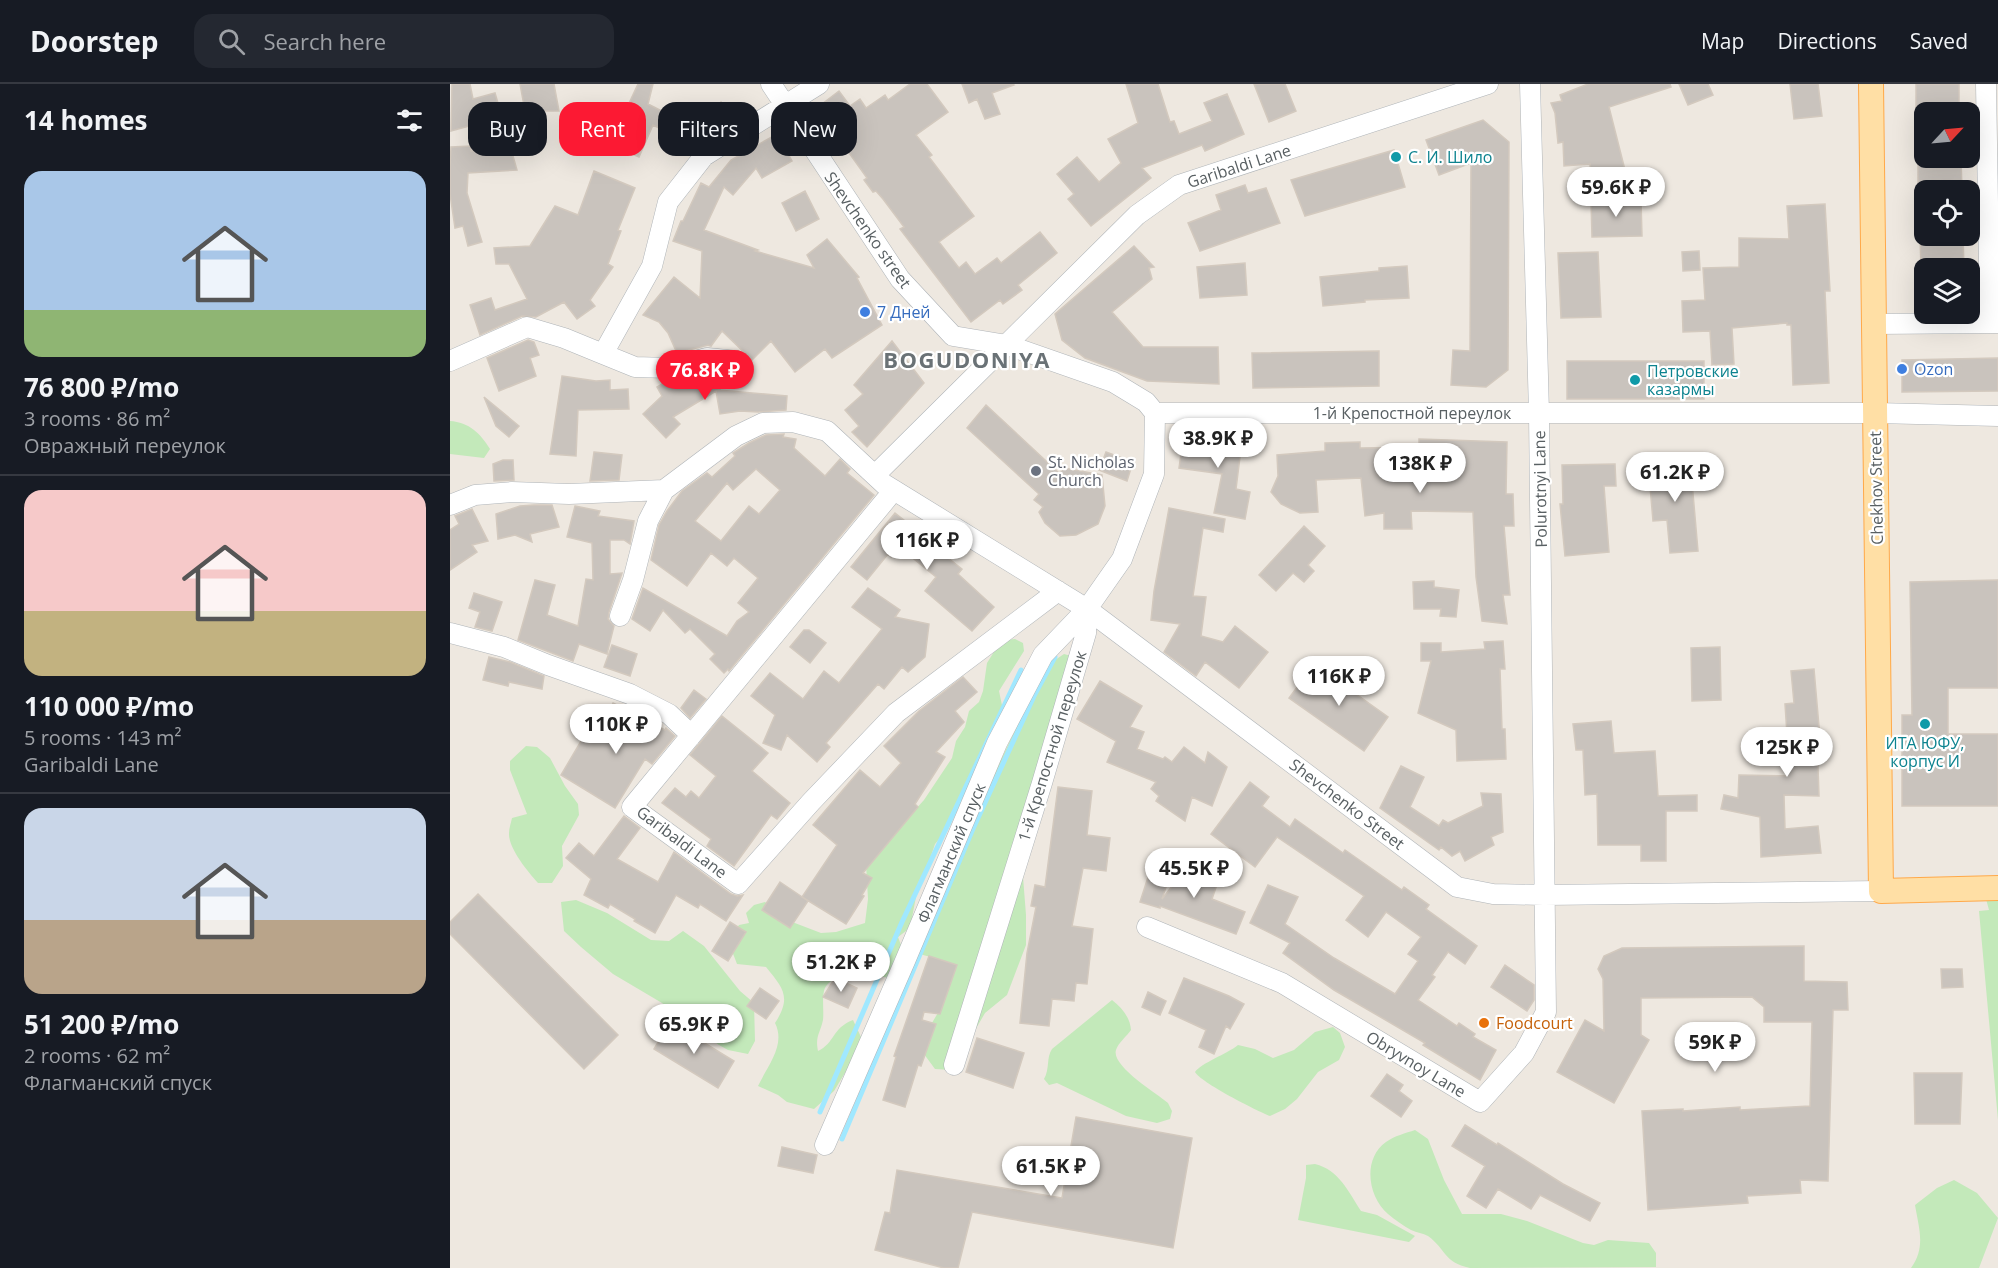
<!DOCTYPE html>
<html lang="en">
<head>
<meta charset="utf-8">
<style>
	:root { --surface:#171b24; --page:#242831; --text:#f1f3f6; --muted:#9ea1a6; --line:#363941; --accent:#fc1933 }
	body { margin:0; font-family:"Open Sans",sans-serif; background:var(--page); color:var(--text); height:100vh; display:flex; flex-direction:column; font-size:22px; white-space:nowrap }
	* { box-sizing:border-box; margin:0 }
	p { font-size:20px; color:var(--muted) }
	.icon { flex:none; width:33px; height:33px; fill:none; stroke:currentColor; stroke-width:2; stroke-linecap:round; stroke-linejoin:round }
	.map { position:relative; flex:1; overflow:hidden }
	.details { display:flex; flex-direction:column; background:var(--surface); width:450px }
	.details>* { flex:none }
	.top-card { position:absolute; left:18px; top:18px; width:570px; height:54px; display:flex; gap:12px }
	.needle { width:39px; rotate:64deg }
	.buttons { position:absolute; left:1464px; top:18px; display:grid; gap:12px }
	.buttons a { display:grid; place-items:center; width:66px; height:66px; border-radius:12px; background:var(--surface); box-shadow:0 6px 24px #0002; font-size:30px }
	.price { position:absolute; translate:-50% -51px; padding:0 14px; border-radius:21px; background:#fff; color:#222; font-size:20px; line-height:39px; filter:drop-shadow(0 2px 3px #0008) }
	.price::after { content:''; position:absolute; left:50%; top:36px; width:18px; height:14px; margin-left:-9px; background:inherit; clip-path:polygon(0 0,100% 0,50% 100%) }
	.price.current { background:var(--accent); color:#fff }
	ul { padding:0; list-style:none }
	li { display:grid; align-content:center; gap:12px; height:318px; padding:0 24px }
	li+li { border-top:2px solid var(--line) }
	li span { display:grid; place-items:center; height:186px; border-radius:18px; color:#555 }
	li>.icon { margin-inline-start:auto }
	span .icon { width:108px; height:108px; fill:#fffc; stroke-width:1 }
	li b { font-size:26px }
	h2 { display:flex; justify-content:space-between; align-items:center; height:72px; padding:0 24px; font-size:26px }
	.pill { padding:0 21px; border-radius:18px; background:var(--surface); box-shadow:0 6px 24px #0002; font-size:21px; line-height:54px }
	.pill.current { background:var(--accent); color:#fff }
	header { display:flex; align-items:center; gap:36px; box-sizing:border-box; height:84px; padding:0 30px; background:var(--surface); border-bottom:2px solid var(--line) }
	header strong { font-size:28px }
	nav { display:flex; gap:33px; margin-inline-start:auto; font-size:21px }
	.search { width:420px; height:54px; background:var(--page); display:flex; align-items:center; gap:15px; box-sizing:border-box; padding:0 21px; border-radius:18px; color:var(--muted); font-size:22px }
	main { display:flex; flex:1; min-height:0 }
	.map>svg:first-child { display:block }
	.green { fill:#c3e9ba }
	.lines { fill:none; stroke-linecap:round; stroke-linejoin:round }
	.stream { stroke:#a0e8ff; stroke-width:5 }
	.building { fill:#c9c3bd; stroke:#d3c9be; stroke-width:1.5; fill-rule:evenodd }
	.minor-casing { stroke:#afb4b8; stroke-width:21 }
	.major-casing { stroke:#ffa949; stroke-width:26 }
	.minor { stroke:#fff; stroke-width:20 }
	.major { stroke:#ffdfa5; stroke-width:24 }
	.culture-dot { fill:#0f9aa8; stroke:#fff; stroke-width:2 }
	.shop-dot { fill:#3f7fe0; stroke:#fff; stroke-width:2 }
	.worship-dot { fill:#6b7280; stroke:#fff; stroke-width:2 }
	.food-dot { fill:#e8710a; stroke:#fff; stroke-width:2 }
	.labels { text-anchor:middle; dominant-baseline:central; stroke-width:4.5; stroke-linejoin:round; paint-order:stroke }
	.culture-label { font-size:16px; fill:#0d838f; stroke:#fff; text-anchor:start }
	.street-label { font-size:16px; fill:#596063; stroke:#fff }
	.shop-label { font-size:16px; fill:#366cbe; stroke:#fff; text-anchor:start }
	.worship-label { font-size:16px; fill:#5b616d; stroke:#fff; text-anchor:start }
	.food-label { font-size:16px; fill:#c56008; stroke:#fff; text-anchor:start }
	.district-label { font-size:22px; font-weight:bold; letter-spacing:1.5px; fill:#6a7276; stroke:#fff }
</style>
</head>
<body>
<header>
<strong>Doorstep</strong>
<div class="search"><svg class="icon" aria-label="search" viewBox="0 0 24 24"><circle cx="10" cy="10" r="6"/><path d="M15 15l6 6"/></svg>Search here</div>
<nav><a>Map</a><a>Directions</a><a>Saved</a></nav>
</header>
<main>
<section class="details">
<h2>14 homes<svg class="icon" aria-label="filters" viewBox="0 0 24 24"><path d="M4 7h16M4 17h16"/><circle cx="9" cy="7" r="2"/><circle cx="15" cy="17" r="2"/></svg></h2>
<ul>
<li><span style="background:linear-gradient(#a9c7e8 75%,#8fb573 0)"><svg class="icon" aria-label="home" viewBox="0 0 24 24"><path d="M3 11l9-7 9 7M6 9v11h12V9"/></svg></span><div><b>76 800 ₽/mo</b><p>3 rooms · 86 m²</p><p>Овражный переулок</p></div></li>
<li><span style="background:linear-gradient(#f6c9c9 65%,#c2b280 0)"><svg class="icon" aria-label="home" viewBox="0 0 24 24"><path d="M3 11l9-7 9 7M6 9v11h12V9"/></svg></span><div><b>110 000 ₽/mo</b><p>5 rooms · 143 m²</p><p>Garibaldi Lane</p></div></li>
<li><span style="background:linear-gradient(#c9d6e8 60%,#b9a48a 0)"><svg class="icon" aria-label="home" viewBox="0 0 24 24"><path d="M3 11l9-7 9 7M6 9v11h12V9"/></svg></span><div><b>51 200 ₽/mo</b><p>2 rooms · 62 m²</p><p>Флагманский спуск</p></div></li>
</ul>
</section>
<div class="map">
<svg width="1548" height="1184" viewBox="0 0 1548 1184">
	<rect width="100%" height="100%" fill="#eee8e0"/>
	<!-- green -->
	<path class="green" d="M0,337C19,338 31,350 40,365L34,374L0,370Z
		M565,555L573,559L574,567L549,607L553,626L546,639L545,648L518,708L504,728L497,746L485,760L478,781L469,797L461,839L456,847L448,853L451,861L455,865L442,895C425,889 380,885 374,907C372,916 374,927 373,936C370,950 365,952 368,967C385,959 382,944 403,936L411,953L410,964L384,1007L364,1025L337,1018L328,1011L308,1002C318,981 336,961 325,939C342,913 333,904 316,883L287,880L282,867L281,852L289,841L299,839L296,829L304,821L315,818L337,836L371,849L386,848L415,839L418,815L416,780L474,716L502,674L506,657L515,643L519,627L529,618L533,607L537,579L547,563L555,556Z
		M614,570L628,574L573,793L576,831V861L557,911L535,929L502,986L485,985L471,966L479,944L489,927L484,874L466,869L512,758L587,600L602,578Z
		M76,662L87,663L100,674L115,702L128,720L129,731L112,762L113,782L102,799H88C78,788 58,764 59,749C59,744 61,739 62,734L77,730L60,686V677Z
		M1548,811V1036L1529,827L1539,826L1536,815Z
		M126,816L157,829L201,856L219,857L233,847L254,862L290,907L304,919L305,957L298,970L278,966L269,961L212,919L163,890L131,863L114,847L111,818Z
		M662,916C672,924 680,933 681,946C677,952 668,959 666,966C661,982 706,1009 718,1019L722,1027L720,1035L707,1039L676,1032L607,999L599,1001L594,995C600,985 596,974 602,965Z
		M883,943L890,949L895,963L889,976L868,988L847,1015L835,1025L820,1032C807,1027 750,998 745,988C751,979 777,970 788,961L805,965L823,974L844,966L865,948Z
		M965,1046L978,1055L994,1096L1012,1130H1051L1077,1137L1133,1159L1144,1161L1158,1156L1199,1159L1206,1169V1183L1020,1184C993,1178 997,1166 978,1152C973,1149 967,1149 961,1146C954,1142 945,1136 938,1130C918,1113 912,1075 936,1058C944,1052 956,1049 965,1046Z
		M865,1080C889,1086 898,1107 911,1127L927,1131L965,1152L959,1158L848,1136L856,1094V1081Z
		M1504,1096L1527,1109L1548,1134L1529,1184H1461C1476,1163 1469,1145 1465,1121L1487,1104Z"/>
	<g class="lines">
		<!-- stream -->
		<path class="stream" d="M370,1028L452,838L571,586
			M392,1055L522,747L585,610L605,573"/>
	</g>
	<!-- building -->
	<path class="building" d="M2,0H20L23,15L45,9L52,33L1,47Z
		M70,0H104L109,27H75Z
		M188,0H203L198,20L216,29L209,44L203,41L189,73L173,66L188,34L175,28Z
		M460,0H477L498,28L466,51L482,71L479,73L524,132L489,158L509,184L516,178L525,190L547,174L551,179L590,148L607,169L568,201L572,206L553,220L550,216L521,238L450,145L454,143L433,115L426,107L423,108L414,96L417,94L367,24L389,7L400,22L410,15L416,24L435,11L438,16Z
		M512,0H563L564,1L542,9L550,30L535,35L527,15L519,19Z
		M676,0H708L720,38L724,37L729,50L762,37L754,19L777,10L794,50L755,67L752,61L692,84L701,94L641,142L618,115L624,110L607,90L627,73L649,98L671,79L658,55L688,39Z
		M804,0H835L846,27L819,38Z
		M1138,0H1220L1221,3L1159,23L1176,90L1141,97L1140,80L1114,82L1113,58L1108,59L1105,29L1101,19L1112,17L1110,11Z
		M1229,0H1258L1263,11L1238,21Z
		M1340,0H1368L1372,32L1344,35Z
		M1466,0H1509V28H1466Z
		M271,18L282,33L260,49L249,35Z
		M1033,36L1059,58L1058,286L1036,303L1001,301L1003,266L1020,267L1021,79L989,91L976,56Z
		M327,50L342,77L312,94L306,84L283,111L274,103L254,146L308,166L305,167L364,184L357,171L377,155L409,193L407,194L432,241L382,274L375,265L345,288L321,257L302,276L272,247L261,262L258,261L227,269L218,249L209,238L193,231L224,193L250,214L252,167L223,157L231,137H233L251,99L259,103L281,76Z
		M21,62V67L61,65L67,86L18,89L17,109L32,158L18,162L13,142L5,144L0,110V83L1,63Z
		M944,66L955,103L855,132L841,96Z
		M1468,74H1511L1512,106H1468Z
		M144,87L185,104L168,146L171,147L158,180L163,183L140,216L145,222L127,235L114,218L86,233L72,232L30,251L20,221L41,214L45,226L77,215L59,180H46L44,164L80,162L105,122L128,131Z
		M795,101L798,109L816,104L830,139L750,167L738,139L771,126L766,111Z
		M355,107L369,135L346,147L332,119Z
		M1191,116L1192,152L1142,153L1141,117Z
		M1375,120L1380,207H1375L1379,299L1343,301L1341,241H1337V239L1282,244L1284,280L1262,281L1260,247L1233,248L1232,217L1255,216L1253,184L1289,183V154L1339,155L1337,122Z
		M1470,152H1513L1514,184H1471Z
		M684,162L704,183L699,184L702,195L662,228L693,263H768L769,300L697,297L635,274L612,256L605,230Z
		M1249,167L1250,186L1233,187L1232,168Z
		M1148,168L1151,233L1111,234L1108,169Z
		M795,179L797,211L750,214L747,183Z
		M957,182L959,214L915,216V218L873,222L870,193L929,187V184Z
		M78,256L84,258L89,271L80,274L86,292L49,307L37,274Z
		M442,257L474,299L417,363L402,348L409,342L395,326L413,310L404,301Z
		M929,267V302L803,304L802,269Z
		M1548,274V307L1452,308V276Z
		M1117,277H1254V315H1117Z
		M246,289L252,299L289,293L268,306L337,312L336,326L308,328L290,327L270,330L266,307L223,333L230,340L216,354L193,330L212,312L207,303L219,296Z
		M112,292L146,297L160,296V306L178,305L179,325L128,326L126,372L100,370Z
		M34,313L69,342L59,353L46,342Z
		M536,321L609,389L614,384L652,391L655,422L648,440L626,451L610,452L595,439L589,428L593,423L584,416L589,410L517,344Z
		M734,349L792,357L786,405L800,408L795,435L764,429L772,390L729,384Z
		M334,350L333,353L346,355L344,364L375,392L390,375L400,385L397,389L424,411L279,587L278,585L274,589L260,575L265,570L240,545L235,549L213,526L200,547L182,535L193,504L277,552L287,537L299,528L288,519L308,494L284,474L277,482L261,469L237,502L201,476L209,441L217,427L232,407L257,389L262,393L285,372L283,369L299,359L316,351ZM306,385L330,406L309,430L299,422L271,457L245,437L277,399L283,406Z
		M969,355L1057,358L1056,410H1063L1064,442H1054L1060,511H1053L1057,540L1032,537L1026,493L1023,428L961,427L962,445H934V429L915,432L911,394L866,396L868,428L850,429L831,420L821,408L828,392L827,371L875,367V359L910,358V364L969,363Z
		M144,368L172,371L169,396L140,397Z
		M656,368L683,378L677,397L649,386Z
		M1240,375L1248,467L1220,469L1217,436L1203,437L1198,379Z
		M53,376H63L64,396L44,397L43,380Z
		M1165,380L1166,402H1154L1159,468L1115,472L1110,420H1113L1112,381Z
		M84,421H102L109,443L80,450L82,458L65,451L48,455L46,430L70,422Z
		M125,422L150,427L148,432L184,437L180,460L174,456H160V490L172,489L159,528L158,535L164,542L157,570L129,560L123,577L68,556L85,496L105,501L97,531L128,542L136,495L143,496L142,459L117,453Z
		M719,424L775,435L773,448L753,444L743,512L756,513L751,552L773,558L785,542L818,568L789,604L755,578L746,592L714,568L730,540L701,536L704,507Z
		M22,425L38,457L22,461L27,468L0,486V446L9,440L5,432Z
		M445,429L464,444L463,446L512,485L508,490L544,523L522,547L475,507L486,493L449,463L441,473L438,470L417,496L401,483Z
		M854,442L875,462L858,481L864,487L854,498L843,489L826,507L809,491Z
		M1548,496V604H1498V650H1548V722H1452V631H1462L1460,498Z
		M984,497V503L1009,506L1006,533L990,532L991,525H964L963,498Z
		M418,504L450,526L445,533L479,540L475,573L458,588L452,583L434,605L428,600L376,659L380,663L367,678L337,651L331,666L313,659L325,631L301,612L320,589L353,615L374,587L389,599L432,545L402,523Z
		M24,509L52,518L42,547L25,543L30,528L19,524Z
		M354,546H359L376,559L360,579L340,563Z
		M1053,557L1055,585H1050L1052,645H1055L1056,675L1007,677L1006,646L968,629L981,577H971V559H991V568L1035,565L1034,558Z
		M162,561L187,570L180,592L154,583Z
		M1270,563L1271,616L1242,617L1241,564Z
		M39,573L60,578L94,592L92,605L59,598L58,602L33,596Z
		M864,580L938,633L914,667L839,614Z
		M1364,585L1370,654L1367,655L1369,712L1334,711L1335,745L1368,742L1371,769L1311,773L1310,733L1271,725L1274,711L1288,714L1289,691L1337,692V681H1339L1335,620L1344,619L1341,587Z
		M513,593L527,608L505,627L514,638L486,668L495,673L465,720L468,723L413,789L422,794L412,811L414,812L396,840L352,813L387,761L363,741L410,686L430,703L451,679L434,662L469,627Z
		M650,597L692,622L680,643L694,648L687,665L713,675L715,673L722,678L734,663L755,679L758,668L777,683L762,722L742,713L735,737L706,717L709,712L701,705L706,698L657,678L666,657L627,635Z
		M244,606L256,615L240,634L231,624Z
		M163,619L215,646L216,644L225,652L202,680L195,675L165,724L111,691L134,652L146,658Z
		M272,632L318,669L302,687L340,719L327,735L321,731L284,782L257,762L261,755L212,719L225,704L236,713L241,707L249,714L266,692L240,671Z
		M1161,637L1164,669L1205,667L1208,712L1247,711V727H1216V777H1191V761H1148L1147,710L1135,711L1133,666H1126L1123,640Z
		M951,682L974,693L960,723L989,742L993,736L998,739L1033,722L1031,709L1051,710L1053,748L1041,753L1044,761L1015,777L1010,767L1002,772L991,763L989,766L930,724Z
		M800,698L819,713L812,722L840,743L845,735L893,769L895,766L952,806L954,803L979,821L976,825L1027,862L1015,880L998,868L982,891L985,893L968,916L1007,942L1009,939L1025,950L1023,953L1046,966L1030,996L973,961L975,959L884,906L833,869L840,859L800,839L818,801L848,813L835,840L884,874L945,910L968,877L958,870L971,853L936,828L918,853L896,836L914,812L827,753L805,783L761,750Z
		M608,703L642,707L637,751L660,754L656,787L633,784L622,842L643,845L637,900L626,899L624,917L602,915L599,942L570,939L577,869L586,823L581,822L585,801L595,803Z
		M174,732L190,744L167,775L208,798L224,768L281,810L287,812L293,811L276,837L250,820L248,824L226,811L205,849L184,837L185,835L160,820L158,824L134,811L141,795L116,774L129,759L144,772Z
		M751,779L772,786L762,815L795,828L786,850L710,822V824L690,818L700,787L719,794L712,815L727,796L744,802Z
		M330,798L358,817L340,844L312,826Z
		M28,810L168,951L134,985L0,850V838Z
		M280,838L296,848L278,877L262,867Z
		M1354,862V897L1397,898L1398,926H1383L1378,1097L1350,1096L1351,1109L1297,1112L1298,1119L1198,1126L1192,1027L1233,1025V1027L1290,1023V1026L1360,1022L1362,938H1314V923L1302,913L1191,914V951L1199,956L1164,1019L1107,988L1135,936L1154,947L1153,895L1148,885L1154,872L1172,864Z
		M479,872L507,881L490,930L474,928L472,936L486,940L471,982L468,981L455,1023L433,1016L446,973L444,972Z
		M1055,881L1084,901V916L1077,927L1041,903Z
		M1491,885H1512L1513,903L1492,904Z
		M385,894L407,904L398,924L373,913Z
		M734,894L779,912L794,920L780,945L776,942L764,970L749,963L756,946L719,929Z
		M310,904L329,917L316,935L297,922Z
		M698,908L716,917L710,931L692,923Z
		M220,938L284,977L268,1004L204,965Z
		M527,954L574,969L563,1004L516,988Z
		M1464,989H1512L1510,1040H1465Z
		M937,990L953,1001L949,1007L962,1017L951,1033L921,1012Z
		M626,1033L742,1054L723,1164L522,1128L508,1184H494L425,1166L435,1128L440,1129L447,1086L612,1114Z
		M1015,1041L1047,1061L1048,1059L1113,1100L1150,1119L1140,1137L1090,1111L1081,1125L1048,1105L1036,1124L1017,1112L1035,1082L1002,1062Z
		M332,1063L367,1071L363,1089L328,1082Z"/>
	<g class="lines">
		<defs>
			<path id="minor" d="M321,0L450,195L503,252L557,261L663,298L696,318L705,329
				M1536,0L1540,239
				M1424,240L1548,239
				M0,277L77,243L114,254L153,270
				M287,277L257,274L219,284L185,283L153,270L202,182L218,118L254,72L369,0
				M705,329H1426L1548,332
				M425,391L687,131L729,101L1038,0
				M444,406L182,723L288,800L361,718L446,629L608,507
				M0,421L25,411L62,408L119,410L214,406
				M170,532L183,496L198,437L214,406L286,352L313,339L343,338L377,347L434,400L637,525L1007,803L1043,810L1094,811L1431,807
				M0,549L54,563L98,581L180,610L219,630L237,647L240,653
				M697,843L832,899L1030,1018L1074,969L1096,928L1089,329L1080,0
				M504,981L592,699L636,549L637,525
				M375,1061L455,877L547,659L593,571L637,525L672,475L704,390L705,329"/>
			<path id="major" d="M1421,0L1431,807L1548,804"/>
		</defs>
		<!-- minor casing -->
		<use href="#minor" class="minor-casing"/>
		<!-- major casing -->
		<use href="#major" class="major-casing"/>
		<!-- minor -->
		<use href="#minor" class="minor"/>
		<!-- major -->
		<use href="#major" class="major"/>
	</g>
	<!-- markers -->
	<g class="culture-dot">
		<circle cx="946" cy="73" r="6"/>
		<circle cx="1185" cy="296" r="6"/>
		<circle cx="1475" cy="640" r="6"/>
	</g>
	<g class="shop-dot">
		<circle cx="415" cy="228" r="6"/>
		<circle cx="1452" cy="285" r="6"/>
	</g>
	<circle class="worship-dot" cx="586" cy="387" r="6"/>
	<circle class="food-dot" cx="1034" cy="939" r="6"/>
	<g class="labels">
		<!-- culture labels -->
		<g class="culture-label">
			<text x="958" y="73">С. И. Шило</text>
			<text x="1197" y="287">Петровские<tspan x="1197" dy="18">казармы</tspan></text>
			<text x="1475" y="659" text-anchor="middle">ИТА ЮФУ,<tspan x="1475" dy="18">корпус И</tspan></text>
		</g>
		<!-- street labels -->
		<g class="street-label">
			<text transform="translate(789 82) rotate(-18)">Garibaldi Lane</text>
			<text transform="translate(418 146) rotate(55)">Shevchenko street</text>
			<text x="962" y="329">1-й Крепостной переулок</text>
			<text transform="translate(1426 404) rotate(-91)">Chekhov Street</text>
			<text transform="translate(1090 405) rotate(-91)">Polurotnyi Lane</text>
			<text transform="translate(602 662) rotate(-73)">1-й Крепостной переулок</text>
			<text transform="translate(897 720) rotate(37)">Shevchenko Street</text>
			<text transform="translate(232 758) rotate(37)">Garibaldi Lane</text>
			<text transform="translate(501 769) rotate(-67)">Флагманский спуск</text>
			<text transform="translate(966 980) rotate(31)">Obryvnoy Lane</text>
		</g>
		<!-- shop labels -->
		<g class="shop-label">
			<text x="427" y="228">7 Дней</text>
			<text x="1464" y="285">Ozon</text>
		</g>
		<!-- worship labels -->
		<g class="worship-label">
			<text x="598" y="378">St. Nicholas<tspan x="598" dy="18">Church</tspan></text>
		</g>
		<!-- food labels -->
		<g class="food-label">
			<text x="1046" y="939">Foodcourt</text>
		</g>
		<!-- district labels -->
		<g class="district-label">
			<text x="517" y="275">BOGUDONIYA</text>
		</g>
	</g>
</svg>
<div class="buttons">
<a><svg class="needle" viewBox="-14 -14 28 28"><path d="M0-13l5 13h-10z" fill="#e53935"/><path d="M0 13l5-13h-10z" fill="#9ea1a6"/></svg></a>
<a><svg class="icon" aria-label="locate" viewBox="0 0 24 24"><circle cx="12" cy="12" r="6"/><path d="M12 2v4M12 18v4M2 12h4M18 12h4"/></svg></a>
<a><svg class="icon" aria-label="layers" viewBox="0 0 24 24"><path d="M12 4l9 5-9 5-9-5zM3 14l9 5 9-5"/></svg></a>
</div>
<b class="price" style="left:1166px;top:134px">59.6K ₽</b>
<b class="price current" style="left:255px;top:317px">76.8K ₽</b>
<b class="price" style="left:768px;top:385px">38.9K ₽</b>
<b class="price" style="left:970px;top:410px">138K ₽</b>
<b class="price" style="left:1225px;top:419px">61.2K ₽</b>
<b class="price" style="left:477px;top:487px">116K ₽</b>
<b class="price" style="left:889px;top:623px">116K ₽</b>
<b class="price" style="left:166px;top:671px">110K ₽</b>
<b class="price" style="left:1337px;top:694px">125K ₽</b>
<b class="price" style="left:744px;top:815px">45.5K ₽</b>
<b class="price" style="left:391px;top:909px">51.2K ₽</b>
<b class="price" style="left:244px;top:971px">65.9K ₽</b>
<b class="price" style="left:1265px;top:989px">59K ₽</b>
<b class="price" style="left:601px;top:1113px">61.5K ₽</b>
<div class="top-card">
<a class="pill">Buy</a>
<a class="pill current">Rent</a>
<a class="pill">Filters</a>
<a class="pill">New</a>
</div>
</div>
</main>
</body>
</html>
